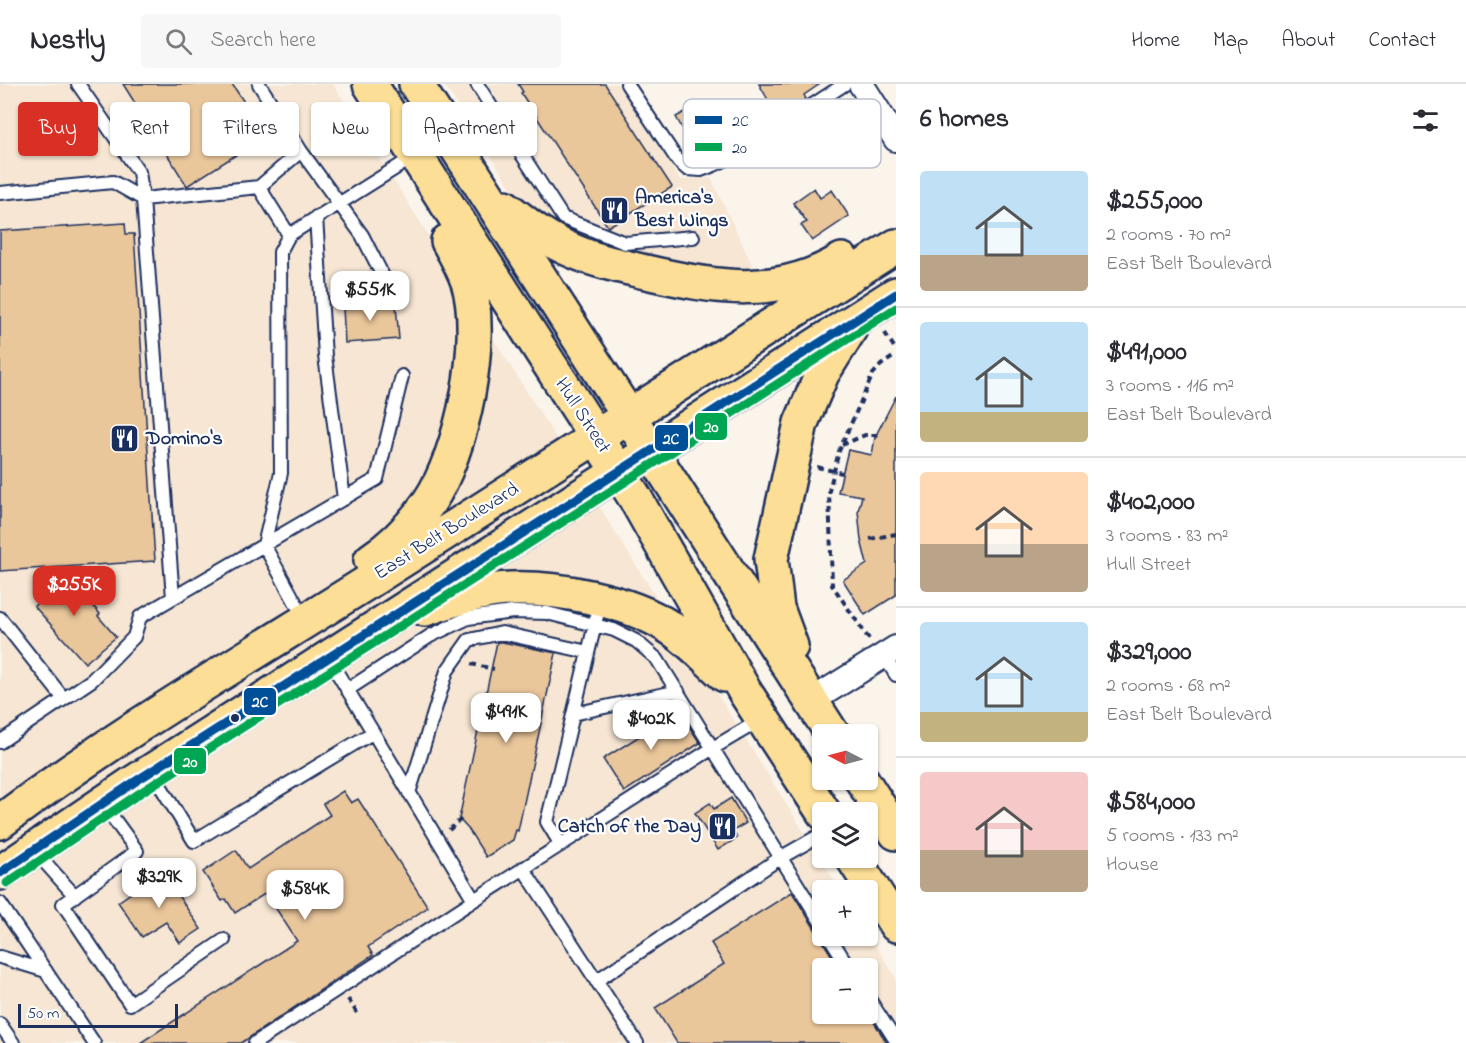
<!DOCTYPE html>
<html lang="en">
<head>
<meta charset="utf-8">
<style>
	:root { --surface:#fff; --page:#f7f7f7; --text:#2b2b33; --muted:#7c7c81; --line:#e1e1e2; --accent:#d93025 }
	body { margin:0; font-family:"Indie Flower",sans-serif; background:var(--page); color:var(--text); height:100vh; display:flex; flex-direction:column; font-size:22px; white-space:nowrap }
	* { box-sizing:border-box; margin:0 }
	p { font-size:20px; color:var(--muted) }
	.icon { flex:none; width:33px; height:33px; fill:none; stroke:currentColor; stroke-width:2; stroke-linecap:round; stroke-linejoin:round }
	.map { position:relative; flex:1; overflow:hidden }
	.sheet { display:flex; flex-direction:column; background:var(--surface); width:570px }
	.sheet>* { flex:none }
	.top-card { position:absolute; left:18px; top:18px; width:570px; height:54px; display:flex; gap:12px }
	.needle { width:39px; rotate:276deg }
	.controls { position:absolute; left:812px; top:640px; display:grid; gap:12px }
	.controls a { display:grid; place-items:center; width:66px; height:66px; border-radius:6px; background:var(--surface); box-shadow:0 2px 4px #0004; font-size:30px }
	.scale { position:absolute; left:18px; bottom:15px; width:160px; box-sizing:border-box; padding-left:6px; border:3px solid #1b2f5e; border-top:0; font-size:16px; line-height:21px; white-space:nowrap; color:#1b2f5e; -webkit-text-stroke:4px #fff; paint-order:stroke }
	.price { position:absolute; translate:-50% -51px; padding:0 14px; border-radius:12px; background:#fff; color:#222; font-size:20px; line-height:39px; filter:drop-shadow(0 2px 3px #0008) }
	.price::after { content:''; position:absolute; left:50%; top:36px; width:18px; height:14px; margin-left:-9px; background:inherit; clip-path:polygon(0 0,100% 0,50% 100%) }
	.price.current { background:var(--accent); color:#fff }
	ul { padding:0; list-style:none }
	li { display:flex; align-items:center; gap:18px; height:150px; padding:0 24px }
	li+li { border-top:2px solid var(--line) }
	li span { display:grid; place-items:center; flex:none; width:168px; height:120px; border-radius:6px; color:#555 }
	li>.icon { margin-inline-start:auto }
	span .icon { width:72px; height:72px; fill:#fffc; stroke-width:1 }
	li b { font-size:26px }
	h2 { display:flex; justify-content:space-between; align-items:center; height:72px; padding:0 24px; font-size:26px }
	.pill { padding:0 21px; border-radius:6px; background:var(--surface); box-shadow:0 2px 4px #0004; font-size:21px; line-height:54px }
	.pill.current { background:var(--accent); color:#fff }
	header { display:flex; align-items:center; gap:36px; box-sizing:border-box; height:84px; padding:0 30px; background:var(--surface); border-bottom:2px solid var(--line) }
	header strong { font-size:28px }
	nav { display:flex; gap:33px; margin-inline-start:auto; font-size:21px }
	.search { width:420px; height:54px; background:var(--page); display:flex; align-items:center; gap:15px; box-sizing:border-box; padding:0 21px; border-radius:6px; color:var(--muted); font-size:22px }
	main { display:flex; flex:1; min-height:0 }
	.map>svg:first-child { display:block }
	.built { fill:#f6e6d3; fill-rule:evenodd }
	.building { fill:#eac69b; stroke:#1b2f5e; stroke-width:1.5 }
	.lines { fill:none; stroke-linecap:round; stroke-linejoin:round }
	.lane-casing { stroke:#1b2f5e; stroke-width:16 }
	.street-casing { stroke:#1b2f5e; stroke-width:28 }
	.primary-casing { stroke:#1b2f5e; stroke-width:38 }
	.path { stroke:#1b2f5e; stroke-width:4; stroke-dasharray:6 4.5; stroke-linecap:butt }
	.lane { stroke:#fff; stroke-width:12 }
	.street { stroke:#fff; stroke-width:24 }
	.primary { stroke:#fcde96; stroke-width:33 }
	.bus-1-casing { stroke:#fff; stroke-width:14 }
	.bus-2-casing { stroke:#fff; stroke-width:14 }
	.bus-1 { stroke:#004f99; stroke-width:9 }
	.bus-2 { stroke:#00a651; stroke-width:9 }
	.bus-dot { fill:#1b2f5e; stroke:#fff; stroke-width:2 }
	.labels { text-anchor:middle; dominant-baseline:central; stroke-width:4.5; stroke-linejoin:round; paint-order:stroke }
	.poi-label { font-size:20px; font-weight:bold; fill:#1b2f5e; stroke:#fff; text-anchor:start }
	.street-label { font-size:20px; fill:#1b2f5e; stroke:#fff }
	.key { fill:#fff; stroke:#bbc1cf; stroke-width:1.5 }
	.key-label { font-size:16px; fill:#1b2f5e }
	.line-badge { stroke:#fff; stroke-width:2 }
	.badge-label { font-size:16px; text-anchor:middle; font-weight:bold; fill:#fff }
</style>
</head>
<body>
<header>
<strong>Nestly</strong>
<div class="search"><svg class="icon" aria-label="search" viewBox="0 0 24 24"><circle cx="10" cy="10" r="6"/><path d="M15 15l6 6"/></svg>Search here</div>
<nav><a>Home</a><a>Map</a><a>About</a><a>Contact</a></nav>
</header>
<main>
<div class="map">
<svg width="896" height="959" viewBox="0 0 896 959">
	<rect width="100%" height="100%" fill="#fbf4eb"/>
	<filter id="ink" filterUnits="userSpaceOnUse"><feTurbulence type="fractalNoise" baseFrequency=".0167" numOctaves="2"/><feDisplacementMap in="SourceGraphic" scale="12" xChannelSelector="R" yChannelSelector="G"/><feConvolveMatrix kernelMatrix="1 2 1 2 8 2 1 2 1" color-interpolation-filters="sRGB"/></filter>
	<g filter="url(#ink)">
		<!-- built -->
		<path class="built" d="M0,0H333L841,807H822V852H867V848L896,894V959H0ZM822,885H867V930H822Z
			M444,0H618L680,96L711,94L756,189L709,190L577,155L521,119Z"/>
		<!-- building -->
		<path class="building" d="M123,0H232L258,39L250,44L258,57L187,102Z
			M518,0H605L672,103L608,143L521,9L523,8Z
			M759,0H820L804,11L806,15L782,30L775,18L771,21Z
			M697,21L707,38L686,51L676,33Z
			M814,104L820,114L832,106L849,132L812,157L801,141L807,138L793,119Z
			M125,139L126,150H134L155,477L0,487V147Z
			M375,215V222L396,221L399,255L345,259L343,224L354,223L353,217Z
			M896,312V511L865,531L843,496L867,480L861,456L858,427L862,412L838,408L848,366L872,371L875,353Z
			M63,486L100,530L98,532L116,553L85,579L34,522L45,512L40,507Z
			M497,558H502L556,569L518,747L516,746L513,756L486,773L469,746L459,735Z
			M679,627L700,659L624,708L603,675Z
			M343,707L351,719L358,715L428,823L368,863L373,871L241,959H140L297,857L266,809L235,829L226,815L222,817L203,788L236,766L248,785L330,731L323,720Z
			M731,714L746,739L733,747L737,754L718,766L695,729L710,719L714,725Z
			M162,788L201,845L180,859L166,838L142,853L118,818Z
			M792,808L840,885H822V930H869L887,959H677L655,924L724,880L711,859Z"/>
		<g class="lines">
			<defs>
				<path id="lane" d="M78,0L139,88L143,115L173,514
					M259,0L301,67L362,151L389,204
					M627,0L678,77L687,85L701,86L714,81L737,70L845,0
					M497,32L563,134L625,159L693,153
					M458,62L497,32L477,0
					M259,103L289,151
					M0,109L113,98L143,115L259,103L301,67
					M316,133L325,272L344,415
					M0,534L64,615
					M305,536L264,461L377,395L402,292
					M884,572L896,591
					M329,575L474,816
					M347,606L430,552L468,534L513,528L547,529L614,546L636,557L657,575L822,840
					M573,630L678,607
					M0,658L92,596L134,553L140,533L264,461L281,389L280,168L289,151L415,72
					M152,688L194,757L372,649
					M409,709L447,587L469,556L502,549L588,568
					M103,720L137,767L63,820L130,920L224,856
					M561,761L547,738L597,532
					M34,766L75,812
					M523,784L637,959
					M0,819L94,959
					M829,852L850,885
					M0,873L46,887
					M596,897L780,774L822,750
					M867,912L896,957
					M0,940L13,959
					M255,959L474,816L713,664L762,635"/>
				<path id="street" d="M861,0L896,55
					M811,617L896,564"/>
				<path id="primary" d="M370,0L634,412L745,608L824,729
					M416,0L833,651
					M505,123C526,140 547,156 571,166C595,177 620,182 646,188C714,204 779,215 842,176
					M371,476C394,461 413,441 429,418C462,370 486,255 468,198C463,184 456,171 448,157
					M425,525C452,516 481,506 510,505C558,503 629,517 669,543C690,556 707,575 725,591
					M791,562L777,524L771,475L801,339L822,290L850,245
					M862,696L896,749
					M0,738C117,650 244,576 368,498C544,387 720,275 896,162
					M853,774L896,841
					M0,789L133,699L896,210"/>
			</defs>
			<!-- lane casing -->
			<use href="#lane" class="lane-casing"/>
			<!-- street casing -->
			<use href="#street" class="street-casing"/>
			<!-- primary casing -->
			<use href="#primary" class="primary-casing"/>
			<!-- path -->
			<path class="path" d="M885,249L896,266
				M842,361L865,351H878
				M817,383L842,389
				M870,455L896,450
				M869,555L832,501L829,407L839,367L873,290L881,281L896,271
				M471,580L494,585
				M449,746L461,735
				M348,915L359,932"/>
			<!-- lane -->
			<use href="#lane" class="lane"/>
			<!-- street -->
			<use href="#street" class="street"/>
			<!-- primary -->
			<use href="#primary" class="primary"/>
			<defs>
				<path id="bus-1" d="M0,789L133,699L896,210"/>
				<path id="bus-2" d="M7,799L140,709L896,224"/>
			</defs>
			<!-- bus-1 casing -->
			<use href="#bus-1" class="bus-1-casing"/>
			<!-- bus-2 casing -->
			<use href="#bus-2" class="bus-2-casing"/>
			<!-- bus-1 -->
			<use href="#bus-1" class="bus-1"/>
			<!-- bus-2 -->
			<use href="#bus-2" class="bus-2"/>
		</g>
	</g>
	<!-- icons -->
	<defs>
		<symbol id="restaurant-square" viewBox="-11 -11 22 22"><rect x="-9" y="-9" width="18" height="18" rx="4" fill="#1b2f5e" stroke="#fff"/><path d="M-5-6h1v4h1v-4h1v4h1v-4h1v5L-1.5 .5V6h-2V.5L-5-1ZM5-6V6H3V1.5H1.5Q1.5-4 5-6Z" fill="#fff"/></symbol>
	</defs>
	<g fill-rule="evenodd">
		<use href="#restaurant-square" x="598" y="110" width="33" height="33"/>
		<use href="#restaurant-square" x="108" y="338" width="33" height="33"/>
		<use href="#restaurant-square" x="706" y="726" width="33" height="33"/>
	</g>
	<!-- markers -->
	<circle class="bus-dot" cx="235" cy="634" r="5"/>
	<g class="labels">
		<!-- poi labels -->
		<g class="poi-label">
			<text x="635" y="114">America's<tspan x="635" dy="23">Best Wings</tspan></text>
			<text x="146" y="355">Domino's</text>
			<text x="701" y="743" text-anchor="end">Catch of the Day</text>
		</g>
		<!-- street labels -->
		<g class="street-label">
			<text transform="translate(582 332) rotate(57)">Hull Street</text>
			<text transform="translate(447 448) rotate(-32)">East Belt Boulevard</text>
		</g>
	</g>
	<!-- legend -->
	<rect x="683" y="15" width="198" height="69" rx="9" class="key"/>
	<rect x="695" y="32" width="27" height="8" fill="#004f99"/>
	<rect x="695" y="59" width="27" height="8" fill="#00a651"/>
	<g class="key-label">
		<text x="732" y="42">2C</text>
		<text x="732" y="69">20</text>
	</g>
	<g class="line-badge">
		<rect x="694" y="328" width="34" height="29" rx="6" fill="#00a651"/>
		<rect x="654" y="340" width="35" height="28" rx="6" fill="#004f99"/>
		<rect x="243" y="603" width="34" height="29" rx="6" fill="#004f99"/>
		<rect x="173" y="663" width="34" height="28" rx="6" fill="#00a651"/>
	</g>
	<g class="badge-label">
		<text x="711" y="348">20</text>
		<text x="671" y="360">2C</text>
		<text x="260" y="623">2C</text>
		<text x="190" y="683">20</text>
	</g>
</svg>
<div class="controls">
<a><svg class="needle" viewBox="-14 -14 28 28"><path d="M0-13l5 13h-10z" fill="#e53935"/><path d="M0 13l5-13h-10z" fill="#7c7c81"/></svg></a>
<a><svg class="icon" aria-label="layers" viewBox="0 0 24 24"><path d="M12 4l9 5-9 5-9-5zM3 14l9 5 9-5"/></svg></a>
<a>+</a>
<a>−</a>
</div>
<div class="scale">50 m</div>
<b class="price" style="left:370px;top:238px">$551K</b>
<b class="price current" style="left:74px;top:533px">$255K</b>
<b class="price" style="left:506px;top:660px">$491K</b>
<b class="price" style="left:651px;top:667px">$402K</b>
<b class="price" style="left:159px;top:825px">$329K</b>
<b class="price" style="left:305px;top:837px">$584K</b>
<div class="top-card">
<a class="pill current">Buy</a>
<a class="pill">Rent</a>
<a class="pill">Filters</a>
<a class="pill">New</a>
<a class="pill">Apartment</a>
</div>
</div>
<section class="sheet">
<h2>6 homes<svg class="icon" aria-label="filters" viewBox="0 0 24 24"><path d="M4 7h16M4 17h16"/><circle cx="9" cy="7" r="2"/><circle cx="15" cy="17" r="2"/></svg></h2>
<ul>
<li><span style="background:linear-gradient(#bfe0f5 70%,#b9a48a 0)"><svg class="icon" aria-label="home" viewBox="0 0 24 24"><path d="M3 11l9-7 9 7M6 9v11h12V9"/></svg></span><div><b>$255,000</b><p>2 rooms · 70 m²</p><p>East Belt Boulevard</p></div></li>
<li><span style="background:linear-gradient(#bfe0f5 75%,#c2b280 0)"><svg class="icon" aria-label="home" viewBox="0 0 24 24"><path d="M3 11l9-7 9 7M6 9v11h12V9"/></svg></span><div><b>$491,000</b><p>3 rooms · 116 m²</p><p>East Belt Boulevard</p></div></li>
<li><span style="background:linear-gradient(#ffd9b3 60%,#b9a48a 0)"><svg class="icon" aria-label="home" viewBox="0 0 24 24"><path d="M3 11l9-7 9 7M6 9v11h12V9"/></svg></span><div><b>$402,000</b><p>3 rooms · 83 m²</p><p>Hull Street</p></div></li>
<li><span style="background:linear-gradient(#bfe0f5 75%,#c2b280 0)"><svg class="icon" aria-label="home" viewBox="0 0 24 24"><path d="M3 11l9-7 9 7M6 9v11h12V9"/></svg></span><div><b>$329,000</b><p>2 rooms · 68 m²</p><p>East Belt Boulevard</p></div></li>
<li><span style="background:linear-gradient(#f6c9c9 65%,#b9a48a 0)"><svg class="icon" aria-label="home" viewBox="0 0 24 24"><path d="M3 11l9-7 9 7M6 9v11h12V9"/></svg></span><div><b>$584,000</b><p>5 rooms · 133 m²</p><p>House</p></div></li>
</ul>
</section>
</main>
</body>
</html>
